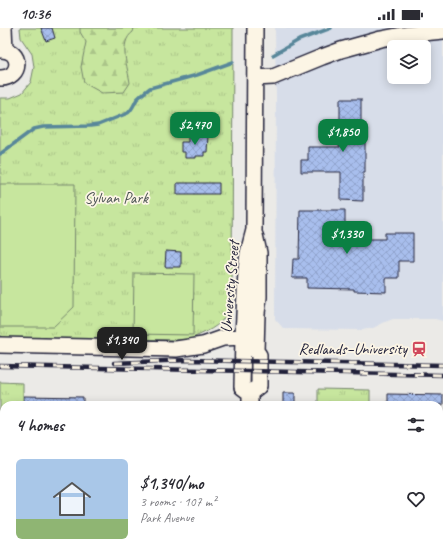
<!DOCTYPE html>
<html lang="en">
<head>
<meta charset="utf-8">
<style>
	:root { --surface:#fff; --page:#f2f2f3; --text:#2b2b33; --muted:#7c7c81; --line:#e1e1e2; --accent:#0b8043 }
	body { margin:0; font-family:Caveat,sans-serif; background:var(--page); color:var(--text); height:100vh; display:flex; flex-direction:column; font-size:15px; white-space:nowrap }
	* { box-sizing:border-box; margin:0 }
	p { font-size:13px; color:var(--muted) }
	.icon { flex:none; width:22px; height:22px; fill:none; stroke:currentColor; stroke-width:2; stroke-linecap:round; stroke-linejoin:round }
	.map { position:relative; flex:1; overflow:hidden }
	.sheet { position:absolute; left:0px; top:373px; width:443px; height:156px; display:flex; flex-direction:column; background:var(--surface); border-radius:12px 12px 0 0; box-shadow:0 2px 10px #0003 }
	.sheet>* { flex:none }
	.fabs { position:absolute; left:387px; top:12px; display:grid; gap:8px }
	.fabs a { display:grid; place-items:center; width:44px; height:44px; border-radius:6px; background:var(--surface); box-shadow:0 2px 10px #0003; font-size:20px }
	.price { position:absolute; translate:-50% -34px; padding:0 9px; border-radius:8px; background:var(--accent); color:#fff; font-size:13px; line-height:26px; filter:drop-shadow(0 1px 2px #0008) }
	.price::after { content:''; position:absolute; left:50%; top:24px; width:12px; height:9px; margin-left:-6px; background:inherit; clip-path:polygon(0 0,100% 0,50% 100%) }
	.price.selected { background:#222; color:#fff }
	ul { padding:0; list-style:none }
	li { display:flex; align-items:center; gap:12px; height:100px; padding:0 16px }
	li+li { border-top:1px solid var(--line) }
	li span { display:grid; place-items:center; flex:none; width:112px; height:80px; border-radius:6px; color:#555 }
	li>.icon { margin-inline-start:auto }
	span .icon { width:48px; height:48px; fill:#fffc; stroke-width:1 }
	li b { font-size:17px }
	h2 { display:flex; justify-content:space-between; align-items:center; height:48px; padding:0 16px; font-size:17px }
	.status { display:flex; justify-content:space-between; align-items:center; height:28px; padding:0 20px; background:var(--surface); direction:ltr }
	.status svg { height:11px; fill:currentColor }
	.map>svg:first-child { display:block }
	.built { fill:#d7dde9; fill-rule:evenodd }
	.grass { fill:url(#grass-tufts); stroke:#74846c }
	.forest { fill:url(#forest-firs); stroke:#74846c }
	.garden { fill:#c7e69e; stroke:#74846c }
	.lines { fill:none; stroke-linecap:round; stroke-linejoin:round }
	.stream { stroke:#58879a; stroke-width:3.5 }
	.building { fill:url(#building-cross-hatch); stroke:#22223b }
	.minor-casing { stroke:#22223b; stroke-width:18 }
	.minor { stroke:#fcf5e5; stroke-width:15 }
	.rail-casing { stroke:#22223b; stroke-width:4.5 }
	.rail { stroke:#fcf5e5; stroke-width:3; stroke-dasharray:9; stroke-linecap:butt }
	.labels { text-anchor:middle; dominant-baseline:central; stroke-width:3.5; stroke-linejoin:round; paint-order:stroke }
	.park-label { font-size:16px; fill:#4b5354; stroke:#fcf5e5 }
	.street-label { font-size:16px; fill:#22223b; stroke:#fcf5e5 }
	.poi-label { font-size:16px; fill:#22223b; stroke:#fcf5e5; text-anchor:end }
</style>
</head>
<body>
<div class="status"><b>10:36</b><svg viewBox="0 0 49 12"><path d="M0 12V9h3v3zM5 12V6h3v6zM10 12V3h3v9zM15 12V0h3v12zM26 1h20v11H26zM47 4h2v5h-2z"/></svg></div>
<div class="map">
<svg width="443" height="529" viewBox="0 0 443 529">
	<defs>
		<pattern id="grass-tufts" width="24" height="20" patternUnits="userSpaceOnUse"><rect width="24" height="20" fill="#c7e69e"/><path d="M3 7l-1-3M5 7V3M7 7l1-3M15 17l-1-3M17 17v-4M19 17l1-3" fill="none" stroke="#abc589"/></pattern>
		<pattern id="forest-firs" width="22" height="20" patternUnits="userSpaceOnUse"><rect width="22" height="20" fill="#c7e69e"/><path d="M5 1l3.5 6h-7zM16 11l3.5 6h-7z" fill="#abc589"/></pattern>
		<pattern id="building-cross-hatch" width="8" height="8" patternUnits="userSpaceOnUse"><rect width="8" height="8" fill="#a8beed"/><path d="M0 0l8 8M0 8l8-8" fill="none" stroke="#90a3cc"/></pattern>
	</defs>
	<rect width="100%" height="100%" fill="#ebeae7"/>
	<filter id="ink" filterUnits="userSpaceOnUse"><feTurbulence type="fractalNoise" baseFrequency=".025" numOctaves="2"/><feDisplacementMap in="SourceGraphic" scale="8" xChannelSelector="R" yChannelSelector="G"/><feConvolveMatrix kernelMatrix="1 2 1 2 8 2 1 2 1" color-interpolation-filters="sRGB"/></filter>
	<g filter="url(#ink)">
		<!-- built -->
		<path class="built" d="M275,0H443V293L435,291H393L385,294L373,300L362,302L284,301L275,291L276,69ZM394,19H424V49H394Z"/>
		<!-- grass -->
		<path class="grass" d="M20,0H233L232,270C231,274 230,279 228,283C222,299 203,305 188,312L0,310V70H10L22,65L31,54L34,39L32,26L21,10Z
			M0,354L23,355V377H4V525H21V529H10L0,523Z
			M318,361L370,362V377H318Z
			M439,506H443V529H432V525H439Z
			M317,525H369V529H317Z"/>
		<!-- forest -->
		<path class="forest" d="M80,0H134L133,4C118,14 128,40 130,55L124,64L102,65L84,55L81,39L86,14L80,4Z"/>
		<!-- garden -->
		<path class="garden" d="M0,156H75L74,279L53,299H0Z
			M134,245L194,246L193,307L133,306Z"/>
		<g class="lines">
			<!-- stream -->
			<path class="stream" d="M273,27L299,12L331,0
				M0,126L34,101L43,99L90,98L98,97L128,85C133,81 134,76 137,71C141,67 146,63 150,60L197,47L233,34"/>
		</g>
		<!-- building -->
		<path class="building" d="M41,0H52L55,10L46,13Z
			M340,71H361V113H365V144H363V173L341,172V144H301V132H308V119H340Z
			M188,107H208L207,124H204V128H196V130H185V124H181V114H188Z
			M177,155H219V166H177Z
			M300,182H345V211H385V205H413V233H399V250H386V264L354,263V261L307,260V250H292L293,231H299Z
			M166,223L181,224V239H165Z
			M283,365H295V377H283Z
			M388,366L443,367V377H388Z
			M24,368L83,369V377H24Z"/>
		<g class="lines">
			<defs>
				<path id="minor" d="M4,0L5,22
					M0,22C23,21 22,51 0,50
					M255,50L273,49L322,29L341,22L381,11L402,7L443,3
					M0,317L176,321L203,317L223,310L243,309
					M250,365L242,359L243,309L246,242L248,225L254,202L255,0
					M250,377V365L259,358V327L256,323L257,285L259,269V225L255,207
					M250,525V529"/>
			</defs>
			<!-- minor casing -->
			<use href="#minor" class="minor-casing"/>
			<!-- minor -->
			<use href="#minor" class="minor"/>
			<defs>
				<path id="rail" d="M114,335L188,332L443,337
					M0,338L443,347"/>
			</defs>
			<!-- rail casing -->
			<use href="#rail" class="rail-casing"/>
			<!-- rail -->
			<use href="#rail" class="rail"/>
		</g>
	</g>
	<!-- icons -->
	<defs>
		<symbol id="station-bare" viewBox="-9 -9 18 18"><path d="M-3-6H3Q5-6 5-4V2Q5 4 3 4L4.5 6H3L1.5 4h-3L-3 6H-4.5L-3 4Q-5 4-5 2V-4Q-5-6-3-6ZM-3.5-4v3h7v-3ZM-3.5 1v1.5H-2V1ZM2 1v1.5H3.5V1Z" fill="#d1495b" stroke="#fcf5e5" stroke-width="2.5" paint-order="stroke"/></symbol>
	</defs>
	<g fill-rule="evenodd">
		<use href="#station-bare" x="408" y="310" width="22" height="22"/>
	</g>
	<g class="labels">
		<!-- park labels -->
		<g class="park-label">
			<text x="116" y="170">Sylvan Park</text>
		</g>
		<!-- street labels -->
		<g class="street-label">
			<text transform="translate(230 259) rotate(-85)">University Street</text>
		</g>
		<!-- poi labels -->
		<g class="poi-label">
			<text x="407" y="321">Redlands–University</text>
		</g>
	</g>
</svg>
<div class="fabs">
<a><svg class="icon" aria-label="layers" viewBox="0 0 24 24"><path d="M12 4l9 5-9 5-9-5zM3 14l9 5 9-5"/></svg></a>
</div>
<b class="price" style="left:195px;top:118px">$2,470</b>
<b class="price" style="left:343px;top:125px">$1,850</b>
<b class="price" style="left:347px;top:227px">$1,330</b>
<b class="price selected" style="left:122px;top:333px">$1,340</b>
<section class="sheet">
<h2>4 homes<svg class="icon" aria-label="filters" viewBox="0 0 24 24"><path d="M4 7h16M4 17h16"/><circle cx="9" cy="7" r="2"/><circle cx="15" cy="17" r="2"/></svg></h2>
<ul>
<li><span style="background:linear-gradient(#a9c7e8 75%,#8fb573 0)"><svg class="icon" aria-label="home" viewBox="0 0 24 24"><path d="M3 11l9-7 9 7M6 9v11h12V9"/></svg></span><div><b>$1,340/mo</b><p>3 rooms · 107 m²</p><p>Park Avenue</p></div><svg class="icon" aria-label="heart" viewBox="0 0 24 24"><path d="M12 20l-8-8c-3-5 5-10 8-4 3-6 11-1 8 4z"/></svg></li>
</ul>
</section>
</div>
</body>
</html>
